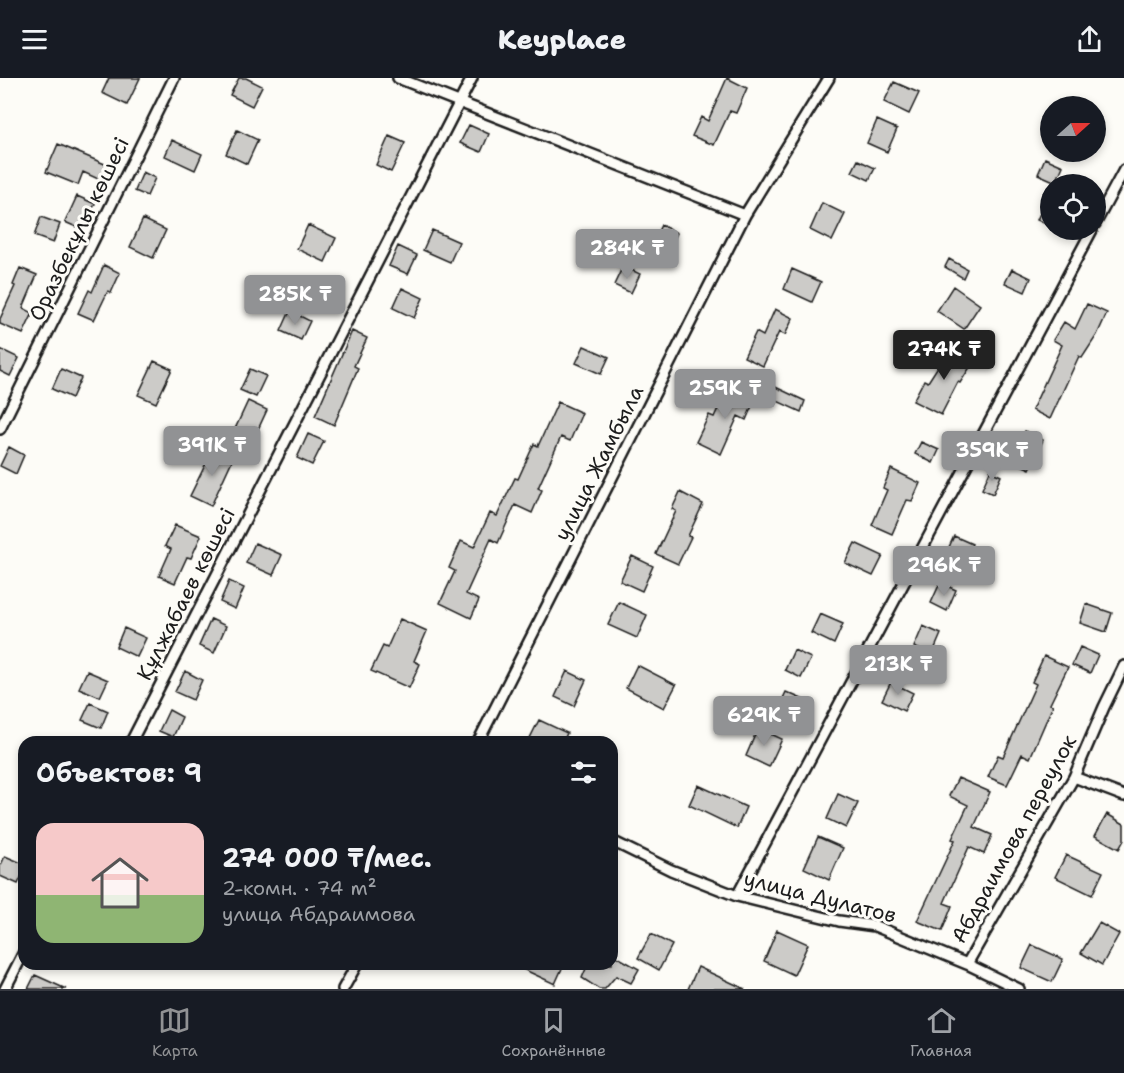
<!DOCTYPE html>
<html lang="ru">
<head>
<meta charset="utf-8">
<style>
	:root { --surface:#171b24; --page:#20242c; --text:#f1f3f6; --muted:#9ea1a6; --line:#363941; --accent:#919294 }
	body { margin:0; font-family:"Shantell Sans",sans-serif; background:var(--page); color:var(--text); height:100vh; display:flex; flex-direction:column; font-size:22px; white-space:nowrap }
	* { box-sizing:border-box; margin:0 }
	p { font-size:20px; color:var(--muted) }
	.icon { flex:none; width:33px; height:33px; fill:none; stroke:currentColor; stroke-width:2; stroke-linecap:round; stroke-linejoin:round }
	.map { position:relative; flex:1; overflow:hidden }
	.side { position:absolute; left:18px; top:658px; width:600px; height:234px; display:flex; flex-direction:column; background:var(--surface); border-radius:18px; box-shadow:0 3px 9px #0003 }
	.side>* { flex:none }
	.needle { width:39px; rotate:69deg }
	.controls { position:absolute; left:1040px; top:18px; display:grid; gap:12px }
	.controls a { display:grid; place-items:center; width:66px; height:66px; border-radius:50%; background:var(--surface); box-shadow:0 3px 9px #0003; font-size:30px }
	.price { position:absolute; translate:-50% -51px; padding:0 14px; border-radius:6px; background:var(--accent); color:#fff; font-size:20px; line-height:39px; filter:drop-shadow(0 2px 3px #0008) }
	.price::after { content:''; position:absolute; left:50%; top:36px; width:18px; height:14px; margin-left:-9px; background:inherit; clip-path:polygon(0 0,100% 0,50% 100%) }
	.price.current { background:#222; color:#fff }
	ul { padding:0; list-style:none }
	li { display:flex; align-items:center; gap:18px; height:150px; padding:0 18px }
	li+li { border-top:2px solid var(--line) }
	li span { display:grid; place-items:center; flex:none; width:168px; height:120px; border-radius:18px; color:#555 }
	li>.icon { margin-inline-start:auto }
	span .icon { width:72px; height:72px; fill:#fffc; stroke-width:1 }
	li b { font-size:26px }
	h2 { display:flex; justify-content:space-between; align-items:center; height:72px; padding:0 18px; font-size:26px }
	header { display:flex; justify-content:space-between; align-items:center; height:78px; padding:0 18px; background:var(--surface); font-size:27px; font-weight:800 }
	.menu { display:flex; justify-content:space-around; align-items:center; height:84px; border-top:2px solid var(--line); background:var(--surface); font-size:16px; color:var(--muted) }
	.menu a { display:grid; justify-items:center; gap:3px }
	.menu .current { color:var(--accent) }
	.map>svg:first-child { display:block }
	.building { fill:#cccbc8; stroke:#1c1c1c; stroke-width:1.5 }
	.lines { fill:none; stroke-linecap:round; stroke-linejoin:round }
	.minor-casing { stroke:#1c1c1c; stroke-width:14 }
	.minor { stroke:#fdfcf7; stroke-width:9 }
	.labels { text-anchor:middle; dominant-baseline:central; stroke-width:6; stroke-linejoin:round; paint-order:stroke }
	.street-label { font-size:21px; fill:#1c1c1c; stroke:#fdfcf7 }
</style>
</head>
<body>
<header><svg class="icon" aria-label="menu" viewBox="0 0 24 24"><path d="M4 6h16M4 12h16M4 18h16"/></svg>Keyplace<svg class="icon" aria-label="share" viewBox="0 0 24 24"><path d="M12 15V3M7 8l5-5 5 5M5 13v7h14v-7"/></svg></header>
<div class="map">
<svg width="1124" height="911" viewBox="0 0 1124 911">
	<rect width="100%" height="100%" fill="#fdfcf7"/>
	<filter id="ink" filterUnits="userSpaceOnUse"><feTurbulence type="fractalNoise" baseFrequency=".0167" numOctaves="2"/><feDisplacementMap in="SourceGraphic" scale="12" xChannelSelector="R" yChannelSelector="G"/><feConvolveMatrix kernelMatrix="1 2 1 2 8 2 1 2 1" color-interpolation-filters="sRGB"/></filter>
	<g filter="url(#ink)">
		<!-- building -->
		<path class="building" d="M109,0H140L127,27L102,15Z
			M239,0H246L262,8L252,28L230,17Z
			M727,0L747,10L736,35L730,33L714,67L692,58L701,39L708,43Z
			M894,4L919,15L909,36L884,24Z
			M877,42L897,51L887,74L867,65Z
			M469,47L489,56L481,74L460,65Z
			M237,52L258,62L247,86L226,76Z
			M389,58L405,65L391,94L376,87Z
			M172,62L202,76L195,92L165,78Z
			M58,66L114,90L107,105L83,94L78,107L46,94Z
			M1045,80L1063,88L1056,104L1038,96Z
			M858,82L875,90L869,102L852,94Z
			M143,94L155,100L147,118L135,113Z
			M1050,113V148L1037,142Z
			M77,118L95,126L83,152L65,144Z
			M822,125L845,136L832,163L810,152Z
			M41,139L60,146L53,165L34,158Z
			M143,141L166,152L153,180L130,169Z
			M308,147L336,160L325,184L297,171Z
			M661,147L677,155L668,174L652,166Z
			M432,152L459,164L450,184L423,172Z
			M398,168L417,177L408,196L389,188Z
			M949,181L967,191L963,200L945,189Z
			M104,187L120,195L111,215L108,213L94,242L78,235L89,212L92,214Z
			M623,188L640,196L631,215L614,207Z
			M20,190L37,197L23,230L33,235L23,256L0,246V241L15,208L13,207Z
			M792,191L821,204L812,224L784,211Z
			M1012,191L1031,200L1025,214L1005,205Z
			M953,208L980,227L964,251L937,233Z
			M402,210L423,220L414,240L393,230Z
			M1087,226L1107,235L1097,257L1082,280L1079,278L1050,341L1032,332L1062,267L1053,262L1064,244L1075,251Z
			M775,231L793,240L785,257L779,254L763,288L744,279L756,254L763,258Z
			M290,233L310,243L301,262L281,253Z
			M352,253L367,260L354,288L358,290L334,347L315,338Z
			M584,268L609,279L601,296L576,285Z
			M951,268L974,283L960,305L958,304L941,337L913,323L924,302L928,304Z
			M0,271L19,280L10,298L0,293Z
			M154,283L172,291L156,325L138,317Z
			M61,291L81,300L72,320L52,311Z
			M250,291L266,298L256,319L240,312Z
			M769,306L805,323L801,334L764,317Z
			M728,309L755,321L746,342L738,338L721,376L696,364L709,337L714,339Z
			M248,323L267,332L254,360L235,351Z
			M558,324L582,335L570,363L561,359L538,410L542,412L532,435L515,427L498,465L491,461L466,516L479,522L471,540L440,525L455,493L449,490L461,463L474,469L490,435L497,438L515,400L518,401L534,366L538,368Z
			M1025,353L1043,362L1030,391L1012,383Z
			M308,356L324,363L312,387L297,380Z
			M921,364L939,372L933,385L915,376Z
			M9,369L24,377L16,396L0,388Z
			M214,369L234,378L211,428L190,418Z
			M891,391L920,405L912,423L907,422L892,456L872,447L887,412L883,410Z
			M990,393L1001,398L993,416L982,411Z
			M680,414L703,426L688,458L691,459L678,486L656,476L676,433L672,431Z
			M175,447L201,458L191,480L187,479L175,505L159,498L171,471L165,468Z
			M954,458L972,466L962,488L944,480Z
			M255,465L282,477L273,497L246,485Z
			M855,465L883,478L873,498L845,485Z
			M632,478L653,488L642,513L620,503Z
			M229,503L244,510L235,531L220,524Z
			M940,505L956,512L947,533L931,525Z
			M619,524L647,537L637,560L608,547Z
			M1086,526L1112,535L1106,554L1080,545Z
			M820,536L843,546L834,566L811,555Z
			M211,541L226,548L214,575L199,568Z
			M400,541L427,553L414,583L420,586L409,610L371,593L383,568L387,570Z
			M923,548L941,556L932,577L914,569Z
			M124,550L146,560L137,579L116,569Z
			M1080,569L1098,577L1090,595L1072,587Z
			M794,572L811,580L801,600L785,592Z
			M1044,578L1068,589L1050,626L1053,627L1030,680L1022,676L1007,707L988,699L998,677L1003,679L1036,606L1032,604Z
			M637,587L676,607L664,630L626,610Z
			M87,593L108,602L100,619L79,610Z
			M185,593L202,602L193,622L175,614Z
			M567,593L586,602L574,628L555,619Z
			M891,604L913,615L904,633L882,622Z
			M786,614L804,622L798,637L779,629Z
			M90,625L108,633L101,650L82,642Z
			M169,632L182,639L173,659L159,653Z
			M539,642L567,655L563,664H528Z
			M758,650L782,661L769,689L746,678Z
			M958,700L990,714L974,749L992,757L984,776L969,769L944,825L952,828L942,853L917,843L955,762L952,761L968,727L949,718Z
			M698,707L746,729L737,750L689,727Z
			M838,716L858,725L846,750L827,741Z
			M1107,736L1124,746V762L1119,771L1095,758Z
			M818,759L843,770L829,802L804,790Z
			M1066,777L1103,794L1092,817L1055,799Z
			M5,778L24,786V793L18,806L0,798V789Z
			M1099,845L1119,856L1102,887L1081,875Z
			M777,852L808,866L794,897L764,883Z
			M651,856L672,867L659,892L638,880Z
			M1032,867L1063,881L1052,904L1021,890Z
			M612,876L639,891L631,905L616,898L605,911H599L582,900L588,886H612Z
			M512,886H564L555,906Z
			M698,889L745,911H688Z
			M35,897L66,911H28Z"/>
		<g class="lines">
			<defs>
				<path id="minor" d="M398,0L745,137
					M1095,146L1124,92
					M0,351L174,0
					M131,664L472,0
					M478,664L745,137L829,0
					M1074,699L1124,718
					M612,763L671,792L737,818L839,843L875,848L967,886L1019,911
					M737,818L1092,152
					M967,886L1074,699L1104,629L1124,588
					M5,911L24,874
					M343,911L357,886"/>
			</defs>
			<!-- minor casing -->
			<use href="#minor" class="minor-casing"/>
			<!-- minor -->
			<use href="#minor" class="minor"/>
		</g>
	</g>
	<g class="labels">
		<!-- street labels -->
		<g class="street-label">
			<text transform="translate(79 151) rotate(-64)">Оразбекұлы көшесі</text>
			<text transform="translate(599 385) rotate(-63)">улица Жамбыла</text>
			<text transform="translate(186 516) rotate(-63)">Құлжабаев көшесі</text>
			<text transform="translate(1014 761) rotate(-61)">Абдраимова переулок</text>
			<text transform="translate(820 819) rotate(14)">улица Дулатов</text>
		</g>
	</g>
</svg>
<div class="controls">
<a><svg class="needle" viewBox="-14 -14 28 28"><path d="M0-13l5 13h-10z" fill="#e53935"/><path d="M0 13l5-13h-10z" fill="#9ea1a6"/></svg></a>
<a><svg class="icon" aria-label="locate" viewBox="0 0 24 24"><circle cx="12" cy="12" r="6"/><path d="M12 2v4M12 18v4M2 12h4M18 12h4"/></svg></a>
</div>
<b class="price" style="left:627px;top:202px">284K ₸</b>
<b class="price" style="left:295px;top:248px">285K ₸</b>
<b class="price current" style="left:944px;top:303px">274K ₸</b>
<b class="price" style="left:725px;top:342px">259K ₸</b>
<b class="price" style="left:212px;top:399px">391K ₸</b>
<b class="price" style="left:992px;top:404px">359K ₸</b>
<b class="price" style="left:944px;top:519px">296K ₸</b>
<b class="price" style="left:898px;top:618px">213K ₸</b>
<b class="price" style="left:764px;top:669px">629K ₸</b>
<section class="side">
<h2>Объектов: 9<svg class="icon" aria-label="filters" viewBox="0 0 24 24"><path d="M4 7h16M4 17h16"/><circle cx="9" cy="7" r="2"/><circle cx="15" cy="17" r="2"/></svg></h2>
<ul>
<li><span style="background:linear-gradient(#f6c9c9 60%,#8fb573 0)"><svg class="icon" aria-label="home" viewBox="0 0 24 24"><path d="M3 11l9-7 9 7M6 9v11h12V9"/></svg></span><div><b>274 000 ₸/мес.</b><p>2-комн. · 74 m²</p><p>улица Абдраимова</p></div></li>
</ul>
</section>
</div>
<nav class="menu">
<a class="current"><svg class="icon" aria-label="map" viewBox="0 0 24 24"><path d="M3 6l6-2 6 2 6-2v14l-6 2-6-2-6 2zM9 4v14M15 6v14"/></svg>Карта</a>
<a><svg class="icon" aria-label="saved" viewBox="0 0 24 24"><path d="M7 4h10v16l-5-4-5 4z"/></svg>Сохранённые</a>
<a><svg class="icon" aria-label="home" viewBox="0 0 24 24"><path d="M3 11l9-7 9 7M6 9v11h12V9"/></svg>Главная</a>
</nav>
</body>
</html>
